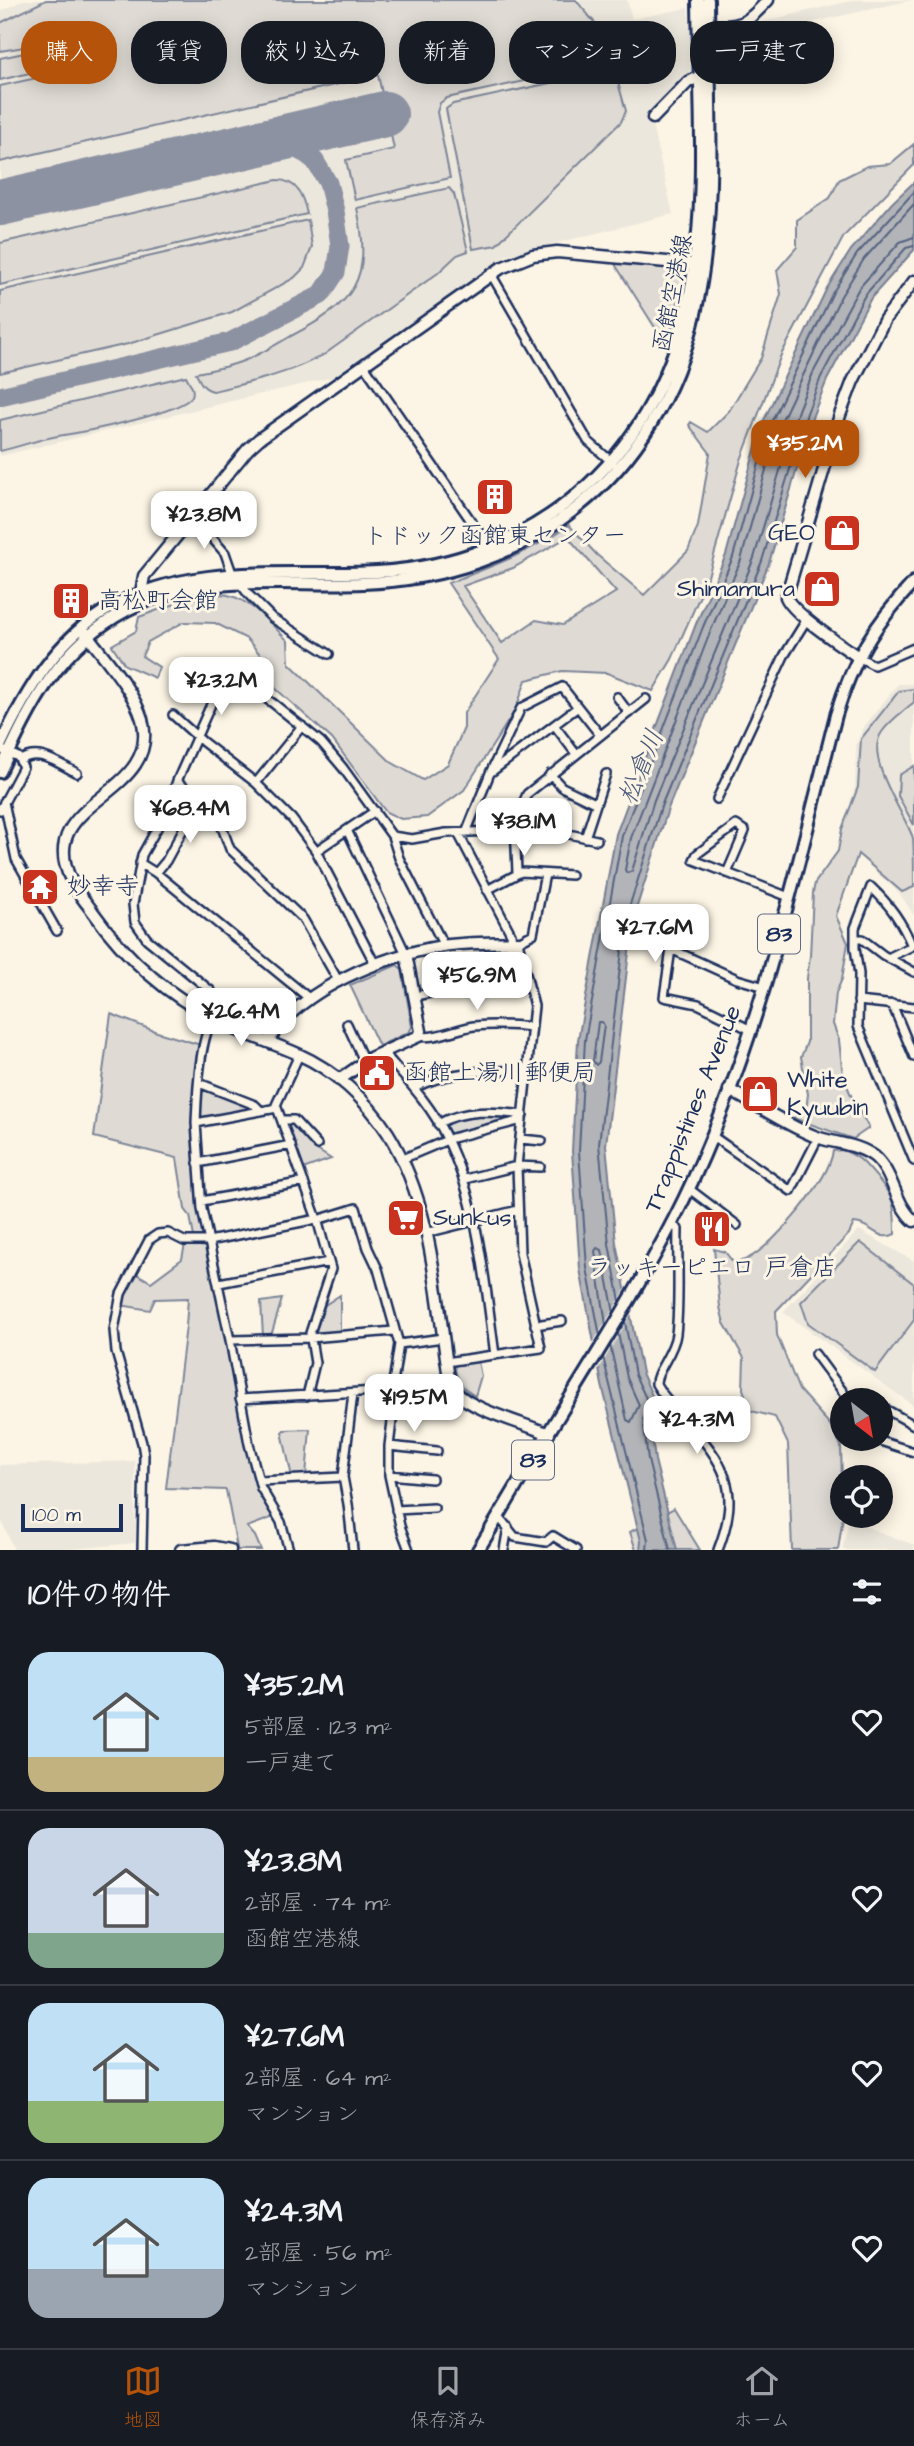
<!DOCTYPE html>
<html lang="ja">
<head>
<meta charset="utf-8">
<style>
	:root { --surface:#171b24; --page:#20242c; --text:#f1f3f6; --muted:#9ea1a6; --line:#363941; --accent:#b45309 }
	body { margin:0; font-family:"Architects Daughter","Klee One",sans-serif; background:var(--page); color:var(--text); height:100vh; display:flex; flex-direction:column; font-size:26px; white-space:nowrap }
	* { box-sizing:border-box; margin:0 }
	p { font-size:23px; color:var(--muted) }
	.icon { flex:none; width:38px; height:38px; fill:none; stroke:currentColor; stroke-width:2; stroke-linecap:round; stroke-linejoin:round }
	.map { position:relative; height:1550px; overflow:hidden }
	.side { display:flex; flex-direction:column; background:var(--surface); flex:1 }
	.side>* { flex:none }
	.hud { position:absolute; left:21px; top:21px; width:873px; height:63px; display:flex; gap:14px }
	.needle { width:46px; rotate:149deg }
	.buttons { position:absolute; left:830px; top:1388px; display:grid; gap:14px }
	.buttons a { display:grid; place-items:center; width:63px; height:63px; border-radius:50%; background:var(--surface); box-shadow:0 4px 18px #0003; font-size:35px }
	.scale { position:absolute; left:21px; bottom:18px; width:102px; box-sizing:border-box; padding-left:7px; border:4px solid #1b2f5e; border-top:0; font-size:19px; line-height:24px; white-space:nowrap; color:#1b2f5e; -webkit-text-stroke:5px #fcf5e5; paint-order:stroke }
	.price { position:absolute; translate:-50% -60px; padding:0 16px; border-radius:14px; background:#fff; color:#222; font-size:23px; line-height:46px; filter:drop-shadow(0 2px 4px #0008) }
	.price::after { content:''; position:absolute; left:50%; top:42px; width:21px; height:16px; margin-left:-10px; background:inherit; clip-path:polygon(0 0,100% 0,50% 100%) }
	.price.selected { background:var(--accent); color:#fff }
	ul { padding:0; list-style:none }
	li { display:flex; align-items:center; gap:21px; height:175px; padding:0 28px }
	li+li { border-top:2px solid var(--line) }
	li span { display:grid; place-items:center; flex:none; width:196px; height:140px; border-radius:21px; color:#555 }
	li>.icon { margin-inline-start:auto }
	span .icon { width:84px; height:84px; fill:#fffc; stroke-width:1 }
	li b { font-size:30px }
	h2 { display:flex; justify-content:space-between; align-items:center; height:84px; padding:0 28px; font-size:30px }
	.tag { padding:0 24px; border-radius:28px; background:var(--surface); box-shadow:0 4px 18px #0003; font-size:24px; line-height:63px }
	.tag.selected { background:var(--accent); color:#fff }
	.dock { display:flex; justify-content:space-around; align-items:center; height:98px; border-top:2px solid var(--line); background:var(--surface); font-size:19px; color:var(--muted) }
	.dock a { display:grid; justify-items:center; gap:4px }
	.dock .selected { color:var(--accent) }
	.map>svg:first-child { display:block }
	.built { fill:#ece7dc }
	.green { fill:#dfdbd4; stroke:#7d8599; stroke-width:2; fill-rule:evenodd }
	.water { fill:#b2b4b8; stroke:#767f94; stroke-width:2 }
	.pier { fill:#fcf5e5 }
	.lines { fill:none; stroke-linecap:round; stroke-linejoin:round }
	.shore { stroke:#576482; stroke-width:2 }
	.taxiway { stroke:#8c92a2; stroke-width:19 }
	.runway { stroke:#8c92a2; stroke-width:46 }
	.street-casing { stroke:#1b2f5e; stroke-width:12 }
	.secondary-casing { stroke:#1b2f5e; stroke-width:15 }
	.primary-casing { stroke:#1b2f5e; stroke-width:16 }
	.street { stroke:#fcf5e5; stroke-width:7 }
	.secondary { stroke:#fcf5e5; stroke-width:10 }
	.primary { stroke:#fcf5e5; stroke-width:10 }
	.labels { text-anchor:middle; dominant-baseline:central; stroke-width:6; stroke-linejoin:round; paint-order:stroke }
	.shield { fill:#fcf5e5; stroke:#5e6a86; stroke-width:2 }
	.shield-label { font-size:23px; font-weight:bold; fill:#1b2f5e }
	.street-label { font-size:24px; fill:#1b2f5e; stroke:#fcf5e5 }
	.poi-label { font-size:24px; fill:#1b2f5e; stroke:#fcf5e5; text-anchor:start }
	.water-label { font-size:26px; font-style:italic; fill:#485779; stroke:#fcf5e5 }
</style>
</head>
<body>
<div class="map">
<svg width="914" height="1550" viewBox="0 0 914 1550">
	<rect width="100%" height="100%" fill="#fcf5e5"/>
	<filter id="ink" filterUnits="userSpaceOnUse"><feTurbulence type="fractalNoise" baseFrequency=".0143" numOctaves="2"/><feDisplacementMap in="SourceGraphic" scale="14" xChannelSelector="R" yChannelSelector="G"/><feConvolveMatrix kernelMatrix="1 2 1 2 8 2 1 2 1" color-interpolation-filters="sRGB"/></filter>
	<g filter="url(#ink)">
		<!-- built -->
		<path class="built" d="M23,0H627L632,19L688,8L691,38L855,0H912L690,50V69L686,77L649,112L673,214L505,256L338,376L0,456V12Z
			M898,684H914V915L899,893L860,857L850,802L855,787L856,745L863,728Z
			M859,1230L914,1261V1406L783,1312Z
			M135,1461V1543L61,1550H14L0,1517V1465Z
			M849,1520L914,1545V1550H842Z"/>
		<!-- green -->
		<path class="green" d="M46,0H576C590,19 618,43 614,69L593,66L447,98L440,103L437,112L450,178L355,200L346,160L394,149L378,75L0,162V86L41,77V70L87,61L83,43L39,52L36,45L0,51V23Z
			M29,52L34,72L0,80V58Z
			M592,74L617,79L626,111L621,122L496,245L473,249L446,109L453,104Z
			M914,144V165L844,236L781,355L741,460L707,580L672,659L653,691L607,673L562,671L526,680L516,709L464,790L427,817L401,819L386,812L332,739L275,688L270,666L247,639L215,623L184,622L148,642L142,656L159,667L155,678L125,665L112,645L136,631L139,617C158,610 209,590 228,595C251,600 272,625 288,641L289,663L391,762L423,780L448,764L464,728V713L499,659L448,583C493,566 529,553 569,525L597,555L644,595L688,551L698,526L710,453L689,425L691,422L708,432L729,411L761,358L781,294L777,270L797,247V220L830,198L839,180L867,166L890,164ZM568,537L616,592L563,625L536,620L502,643L463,586L513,568Z
			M277,180C297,180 303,196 307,214L0,285V243Z
			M449,188L454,194L468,251L457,255L438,273L325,354C289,374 252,382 213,391C203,389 200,382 196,373C212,370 228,367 243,361C260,355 275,345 291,336C354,303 373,281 357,208Z
			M308,220L312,247L304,268L294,278L232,312L128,344L0,373V291Z
			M613,261L682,267L685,271L670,338L662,335L654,326Z
			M186,376C189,382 195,389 192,396C183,413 79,433 58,436C39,439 19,447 0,451V420Z
			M914,689V702C904,711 890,720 882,732C863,758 905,814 913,838C914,852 914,873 914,887L902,892L858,854L836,916L848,943L842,979L836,993L833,1024L839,1040L843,1076L853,1100L869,1128L853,1139L793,1118L806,1110L808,1094L801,1057L807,1042V978L810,956L813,893L815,883L838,851L842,829L858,787L861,739L899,691Z
			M914,766V825L898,796L899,775Z
			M397,965L402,969L412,1027L409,1032L379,1046L350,985Z
			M111,1014L157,1032L201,1045L193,1089V1121L196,1199L203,1236L194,1237L190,1216L185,1209L177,1158L94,1137Z
			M201,1087L252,1107V1109L200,1119Z
			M480,1116L512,1118L451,1134L446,1127L452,1121Z
			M287,1123H293L314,1148L331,1159L303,1169Z
			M842,1150C858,1156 862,1160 873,1173C894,1196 895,1203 895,1234C878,1243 871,1223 854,1223L849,1234L776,1311L777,1335L799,1390L832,1427L841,1446L843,1516L838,1550H792L788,1444L775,1417L751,1411L743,1389L744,1358L724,1323L720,1307L714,1249L725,1252L733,1262C739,1261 744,1261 749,1258C775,1244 829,1180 833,1151Z
			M860,1242L914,1284V1320L875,1372L808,1323L801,1302Z
			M185,1244L207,1247L216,1283L246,1444L258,1490L274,1517L247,1527L255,1536L261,1550H235L237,1548L226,1490L166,1488L186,1326L188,1298L155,1299L150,1310L120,1305L135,1273L151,1282L182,1259Z
			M340,1295V1332L315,1334L325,1305Z
			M282,1299L271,1336H263L261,1302Z
			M478,1361L481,1376L475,1396C461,1388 457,1380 454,1365Z
			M310,1429L306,1476L292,1477L282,1432L284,1430Z
			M674,1508L700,1550H636L630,1532Z"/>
		<!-- water -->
		<path class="water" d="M914,182V250L871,298L827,380L813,415L769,563L669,806L633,919L606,1145L616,1243L642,1373L655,1402L688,1434L679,1439L649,1416L655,1460L677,1550H640L641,1541L602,1385L580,1269L572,1151L578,1040L616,834L696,624L726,555L762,424L827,288L851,250L892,203Z"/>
		<!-- pier -->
		<path class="pier" d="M628,1285L633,1311L596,1374L591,1346Z"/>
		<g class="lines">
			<!-- shore -->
			<path class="shore" d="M914,204L864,259L841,296L777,430L741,560L711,630L631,838L625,870L627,873L632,871L654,800L754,558L798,410L813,373L859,288L900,242L914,237
				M598,1022H602L604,1025L599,1062L596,1065L593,1061Z
				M620,1301L609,1244L599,1144L626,917L662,804L762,561L807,413L821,377L865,295L906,248L914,246
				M625,1322L635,1375L650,1407L643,1419L648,1460L670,1550
				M606,1325L595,1251L597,1248L602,1250L614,1313
				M600,1336L587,1268L579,1151L585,1040L622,836L703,627L733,557L769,427L833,292L857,254L914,192
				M610,1345L627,1420L631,1422L639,1405L627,1378L618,1333
				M603,1357L648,1540L647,1550"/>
			<!-- taxiway -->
			<path class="taxiway" d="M0,396L230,342L321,295L336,272L340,246L335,211L328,183L315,161L306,154L287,144L267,141"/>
			<!-- runway -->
			<path class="runway" d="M0,203L385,114"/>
			<defs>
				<path id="street" d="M491,274L588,441L613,463
					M364,365L491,550
					M193,516L225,553L232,573L249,595L272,618L329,654
					M858,657L874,665L914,648
					M617,697L629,713
					M173,715L203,742L256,783L292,819L316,851L375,964
					M555,726L576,754
					M0,749L18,757L23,767L0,810
					M21,760C39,748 59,764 77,773
					M490,773L521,708L562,687L600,735
					M550,774L562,787L595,803
					M177,781L218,816L230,849L303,919L339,982
					M256,783L302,726
					M717,799L784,656L807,619
					M4,802L16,859L57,931
					M347,830L406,954
					M458,833L511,934L512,942
					M466,833L490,773L578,707
					M392,836L399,858L444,946
					M585,838L606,774
					M316,851L375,811
					M140,863L156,873L310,999
					M156,873L166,861L199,800
					M517,873L515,822L527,794L646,699
					M727,873L745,831L736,825L697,854L694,860L789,897
					M487,890L521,872L571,875
					M855,939H862L883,955L914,972
					M888,958L912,946C902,922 890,905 871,887L855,928V948L859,974L858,1026L914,1161
					M415,996L466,986L528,983
					M858,1001L914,1007
					M892,1004L914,1057
					M347,1024L364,1061
					M751,1030L698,1004L664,997L671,949L737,979L765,987
					M419,1036C433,1040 458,1028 474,1026C494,1024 513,1025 532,1027
					M383,1052C405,1078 431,1105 446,1137C479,1204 485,1282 495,1355
					M299,1055L276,1105L317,1219L331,1269L310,1333L315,1363L307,1396
					M199,1083L255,1105L261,1111
					M414,1088C451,1070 486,1070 526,1071
					M277,1108L196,1123L202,1209L230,1340L249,1444L261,1488L281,1522L289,1550
					M282,1120H294L317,1145
					M196,1123C197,1097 199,1031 217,1013V1001L211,991L147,939L135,922L133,904L142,855L166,812L177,781L224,675L234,676L274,704L321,742L343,768L392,836L412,839L446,833L545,829L597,840
					M438,1124C463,1109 495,1111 523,1115
					M711,1135L791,1191L816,1142
					M520,1139L542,1141
					M402,1159L452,1138L522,1120
					M198,1163L291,1145
					M465,1179L517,1166L540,1167
					M688,1188L737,1225
					M202,1201L304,1182
					M317,1220L356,1208L368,1248L378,1269L399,1344L393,1383V1413L389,1446V1475L400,1526L409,1550
					M670,1224L678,1229C677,1263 680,1299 676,1334C674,1353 655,1372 656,1384C663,1397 674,1407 684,1418C725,1464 742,1488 718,1550
					M426,1233L518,1210
					M219,1283L329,1262
					M535,1325L562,1321
					M230,1340L310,1338L394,1331
					M399,1344L443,1338
					M815,1354L849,1400
					M446,1362L541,1348L520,1253L517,1166L534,1006L518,942L533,934L545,874
					M353,1393L343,1477L348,1504L353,1550
					M240,1399L393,1390
					M863,1400L866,1398L870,1400
					M880,1406L914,1425
					M871,1438L914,1452
					M389,1446L437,1451
					M389,1475L432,1479
					M259,1481L343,1477
					M396,1510L434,1508
					M499,1517L515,1537L546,1542L553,1536L576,1550
					M142,1550L144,1455L142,1443L116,1352L114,1330L121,1294L149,1240L158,1234L168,1233L184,1241H209L317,1219
					M504,1550L508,1527"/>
				<path id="secondary" d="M701,26C739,26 742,29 768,0
					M653,118L688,82L705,74
					M142,587L144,576L248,449L259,439L501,268L533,255L557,252L700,265
					M84,631C103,656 133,689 142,719C163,798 30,799 72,882C77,893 86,902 93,912C127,960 171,998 224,1024C248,1036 274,1043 298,1054C334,1070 366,1099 388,1133C432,1204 436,1292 448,1372C449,1380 452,1387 457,1393C472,1410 526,1424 549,1434
					M858,657C841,645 793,614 786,597L840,415L853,381L885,319L914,281
					M268,1041C301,988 383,956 443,946C467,942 494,943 518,942
					M339,1080L372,1057L419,1036L421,1031L406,954
					M729,1090C758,1105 784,1124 814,1136C834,1144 857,1143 875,1157C894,1174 894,1203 914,1221
					M181,1550L214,1547L230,1550"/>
				<path id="primary" d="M0,746C26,691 57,638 111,607C194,561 287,577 377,572C534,563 653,460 687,307C709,207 699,102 698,0
					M0,772C31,705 59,646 127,610C200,572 284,586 363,583C529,577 658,477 695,314C718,211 709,104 708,0
					M478,1550C506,1505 532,1459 560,1414C603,1344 648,1273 684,1199C758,1046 794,879 836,715C853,659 874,625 914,582"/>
			</defs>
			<!-- street casing -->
			<use href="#street" class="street-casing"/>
			<!-- secondary casing -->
			<use href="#secondary" class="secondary-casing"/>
			<!-- primary casing -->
			<use href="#primary" class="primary-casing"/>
			<!-- street -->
			<use href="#street" class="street"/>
			<!-- secondary -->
			<use href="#secondary" class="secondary"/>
			<!-- primary -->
			<use href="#primary" class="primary"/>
		</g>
	</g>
	<!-- icons -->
	<defs>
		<symbol id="building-square" viewBox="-11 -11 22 22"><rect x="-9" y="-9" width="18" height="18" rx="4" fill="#c8321e" stroke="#fcf5e5"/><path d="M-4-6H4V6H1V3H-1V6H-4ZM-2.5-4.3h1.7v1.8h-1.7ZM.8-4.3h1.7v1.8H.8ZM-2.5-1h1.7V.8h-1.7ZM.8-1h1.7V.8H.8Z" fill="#fff"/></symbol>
		<symbol id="shop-square" viewBox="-11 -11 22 22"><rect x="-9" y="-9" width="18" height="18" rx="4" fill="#c8321e" stroke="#fcf5e5"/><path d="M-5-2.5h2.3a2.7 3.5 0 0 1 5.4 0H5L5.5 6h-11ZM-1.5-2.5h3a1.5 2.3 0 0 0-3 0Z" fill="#fff"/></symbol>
		<symbol id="temple-square" viewBox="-11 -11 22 22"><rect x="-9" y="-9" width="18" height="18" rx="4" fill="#c8321e" stroke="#fcf5e5"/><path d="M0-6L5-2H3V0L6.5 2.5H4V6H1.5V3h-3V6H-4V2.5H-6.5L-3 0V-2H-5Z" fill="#fff"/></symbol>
		<symbol id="civic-square" viewBox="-11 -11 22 22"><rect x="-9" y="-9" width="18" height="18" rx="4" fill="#c8321e" stroke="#fcf5e5"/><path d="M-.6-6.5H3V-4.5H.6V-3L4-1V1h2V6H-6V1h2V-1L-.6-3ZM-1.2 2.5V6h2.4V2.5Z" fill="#fff"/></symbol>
		<symbol id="supermarket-square" viewBox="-11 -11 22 22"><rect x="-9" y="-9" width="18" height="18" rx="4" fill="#c8321e" stroke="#fcf5e5"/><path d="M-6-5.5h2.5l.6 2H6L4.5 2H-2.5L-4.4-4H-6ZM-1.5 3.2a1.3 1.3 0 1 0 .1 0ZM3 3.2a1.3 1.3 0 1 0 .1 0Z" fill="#fff"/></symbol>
		<symbol id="restaurant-square" viewBox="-11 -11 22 22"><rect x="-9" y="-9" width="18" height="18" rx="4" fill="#c8321e" stroke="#fcf5e5"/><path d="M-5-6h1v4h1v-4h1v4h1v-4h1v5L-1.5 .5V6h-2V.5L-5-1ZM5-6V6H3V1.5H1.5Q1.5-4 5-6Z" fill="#fff"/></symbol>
	</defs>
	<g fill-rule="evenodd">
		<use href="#building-square" x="473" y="475" width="44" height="44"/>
		<use href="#shop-square" x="820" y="511" width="44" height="44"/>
		<use href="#shop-square" x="800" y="567" width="44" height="44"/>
		<use href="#building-square" x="49" y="579" width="44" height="44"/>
		<use href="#temple-square" x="18" y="865" width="44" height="44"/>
		<use href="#civic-square" x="355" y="1051" width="44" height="44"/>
		<use href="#shop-square" x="738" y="1072" width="44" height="44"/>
		<use href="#supermarket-square" x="384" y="1196" width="44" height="44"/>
		<use href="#restaurant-square" x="690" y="1207" width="44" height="44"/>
	</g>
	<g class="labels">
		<!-- shield labels -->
		<g class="shield">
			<rect x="758" y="914.5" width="42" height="39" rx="5"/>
			<rect x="512" y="1440.5" width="42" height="39" rx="5"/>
		</g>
		<g class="shield-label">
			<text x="779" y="934">83</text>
			<text x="533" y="1460">83</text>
		</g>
		<!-- street labels -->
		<g class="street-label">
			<text transform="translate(673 293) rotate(-79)">函館空港線</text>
			<text transform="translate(693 1109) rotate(-68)">Trappistines Avenue</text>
		</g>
		<!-- poi labels -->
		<g class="poi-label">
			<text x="815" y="533" text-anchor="end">GEO</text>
			<text x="495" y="536" text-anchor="middle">トドック函館東センター</text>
			<text x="795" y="589" text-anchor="end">Shimamura</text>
			<text x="98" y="601">高松町会館</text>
			<text x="67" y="887">妙幸寺</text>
			<text x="404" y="1073">函館上湯川郵便局</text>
			<text x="787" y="1080">White<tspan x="787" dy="28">Kyuubin</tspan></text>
			<text x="433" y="1218">Sunkus</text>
			<text x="712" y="1268" text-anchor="middle">ラッキーピエロ 戸倉店</text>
		</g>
		<!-- water labels -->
		<g class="water-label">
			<text transform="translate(641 767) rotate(-67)">松倉川</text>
		</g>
	</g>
</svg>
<div class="buttons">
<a><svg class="needle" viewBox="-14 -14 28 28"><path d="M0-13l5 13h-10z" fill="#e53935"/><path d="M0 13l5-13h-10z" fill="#9ea1a6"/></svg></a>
<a><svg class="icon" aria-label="locate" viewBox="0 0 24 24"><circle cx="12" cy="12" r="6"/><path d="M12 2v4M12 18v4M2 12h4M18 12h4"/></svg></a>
</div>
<div class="scale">100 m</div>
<b class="price selected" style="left:805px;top:480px">¥35.2M</b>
<b class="price" style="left:204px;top:551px">¥23.8M</b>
<b class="price" style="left:221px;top:717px">¥23.2M</b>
<b class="price" style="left:190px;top:845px">¥68.4M</b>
<b class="price" style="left:524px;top:858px">¥38.1M</b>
<b class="price" style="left:655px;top:964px">¥27.6M</b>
<b class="price" style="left:477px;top:1012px">¥56.9M</b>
<b class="price" style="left:241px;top:1048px">¥26.4M</b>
<b class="price" style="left:414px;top:1434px">¥19.5M</b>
<b class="price" style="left:697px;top:1456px">¥24.3M</b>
<div class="hud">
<a class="tag selected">購入</a>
<a class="tag">賃貸</a>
<a class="tag">絞り込み</a>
<a class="tag">新着</a>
<a class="tag">マンション</a>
<a class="tag">一戸建て</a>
</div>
</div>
<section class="side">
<h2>10件の物件<svg class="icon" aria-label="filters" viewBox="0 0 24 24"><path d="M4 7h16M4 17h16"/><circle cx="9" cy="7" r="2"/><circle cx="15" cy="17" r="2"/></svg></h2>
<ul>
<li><span style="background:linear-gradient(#bfe0f5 75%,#c2b280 0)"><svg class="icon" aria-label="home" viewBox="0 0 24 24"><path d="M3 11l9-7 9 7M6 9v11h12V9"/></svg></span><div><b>¥35.2M</b><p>5部屋 · 123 m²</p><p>一戸建て</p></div><svg class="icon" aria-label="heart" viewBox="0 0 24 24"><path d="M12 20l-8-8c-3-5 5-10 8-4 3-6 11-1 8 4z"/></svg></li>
<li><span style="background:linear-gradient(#c9d6e8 75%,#7fa58c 0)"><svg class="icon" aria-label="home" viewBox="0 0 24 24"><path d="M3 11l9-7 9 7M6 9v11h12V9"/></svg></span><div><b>¥23.8M</b><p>2部屋 · 74 m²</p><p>函館空港線</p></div><svg class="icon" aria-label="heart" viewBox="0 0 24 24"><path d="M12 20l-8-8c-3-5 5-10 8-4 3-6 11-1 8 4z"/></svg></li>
<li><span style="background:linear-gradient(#bfe0f5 70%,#8fb573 0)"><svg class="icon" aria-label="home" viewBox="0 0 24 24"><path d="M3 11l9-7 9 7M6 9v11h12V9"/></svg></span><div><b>¥27.6M</b><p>2部屋 · 64 m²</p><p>マンション</p></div><svg class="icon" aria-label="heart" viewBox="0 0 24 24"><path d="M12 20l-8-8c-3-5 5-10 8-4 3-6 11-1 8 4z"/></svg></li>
<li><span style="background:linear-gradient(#bfe0f5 65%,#9aa5b1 0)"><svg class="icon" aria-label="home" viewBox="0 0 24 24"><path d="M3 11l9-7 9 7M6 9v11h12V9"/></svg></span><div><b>¥24.3M</b><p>2部屋 · 56 m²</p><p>マンション</p></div><svg class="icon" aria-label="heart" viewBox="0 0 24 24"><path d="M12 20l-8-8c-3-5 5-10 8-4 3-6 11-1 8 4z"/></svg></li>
</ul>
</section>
<nav class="dock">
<a class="selected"><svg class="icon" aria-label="map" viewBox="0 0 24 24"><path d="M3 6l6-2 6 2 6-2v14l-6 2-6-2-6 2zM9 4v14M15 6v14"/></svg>地図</a>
<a><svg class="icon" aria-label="saved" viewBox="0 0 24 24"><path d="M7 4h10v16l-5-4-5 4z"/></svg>保存済み</a>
<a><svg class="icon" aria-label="home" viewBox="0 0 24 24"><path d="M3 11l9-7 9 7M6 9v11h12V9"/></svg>ホーム</a>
</nav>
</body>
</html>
